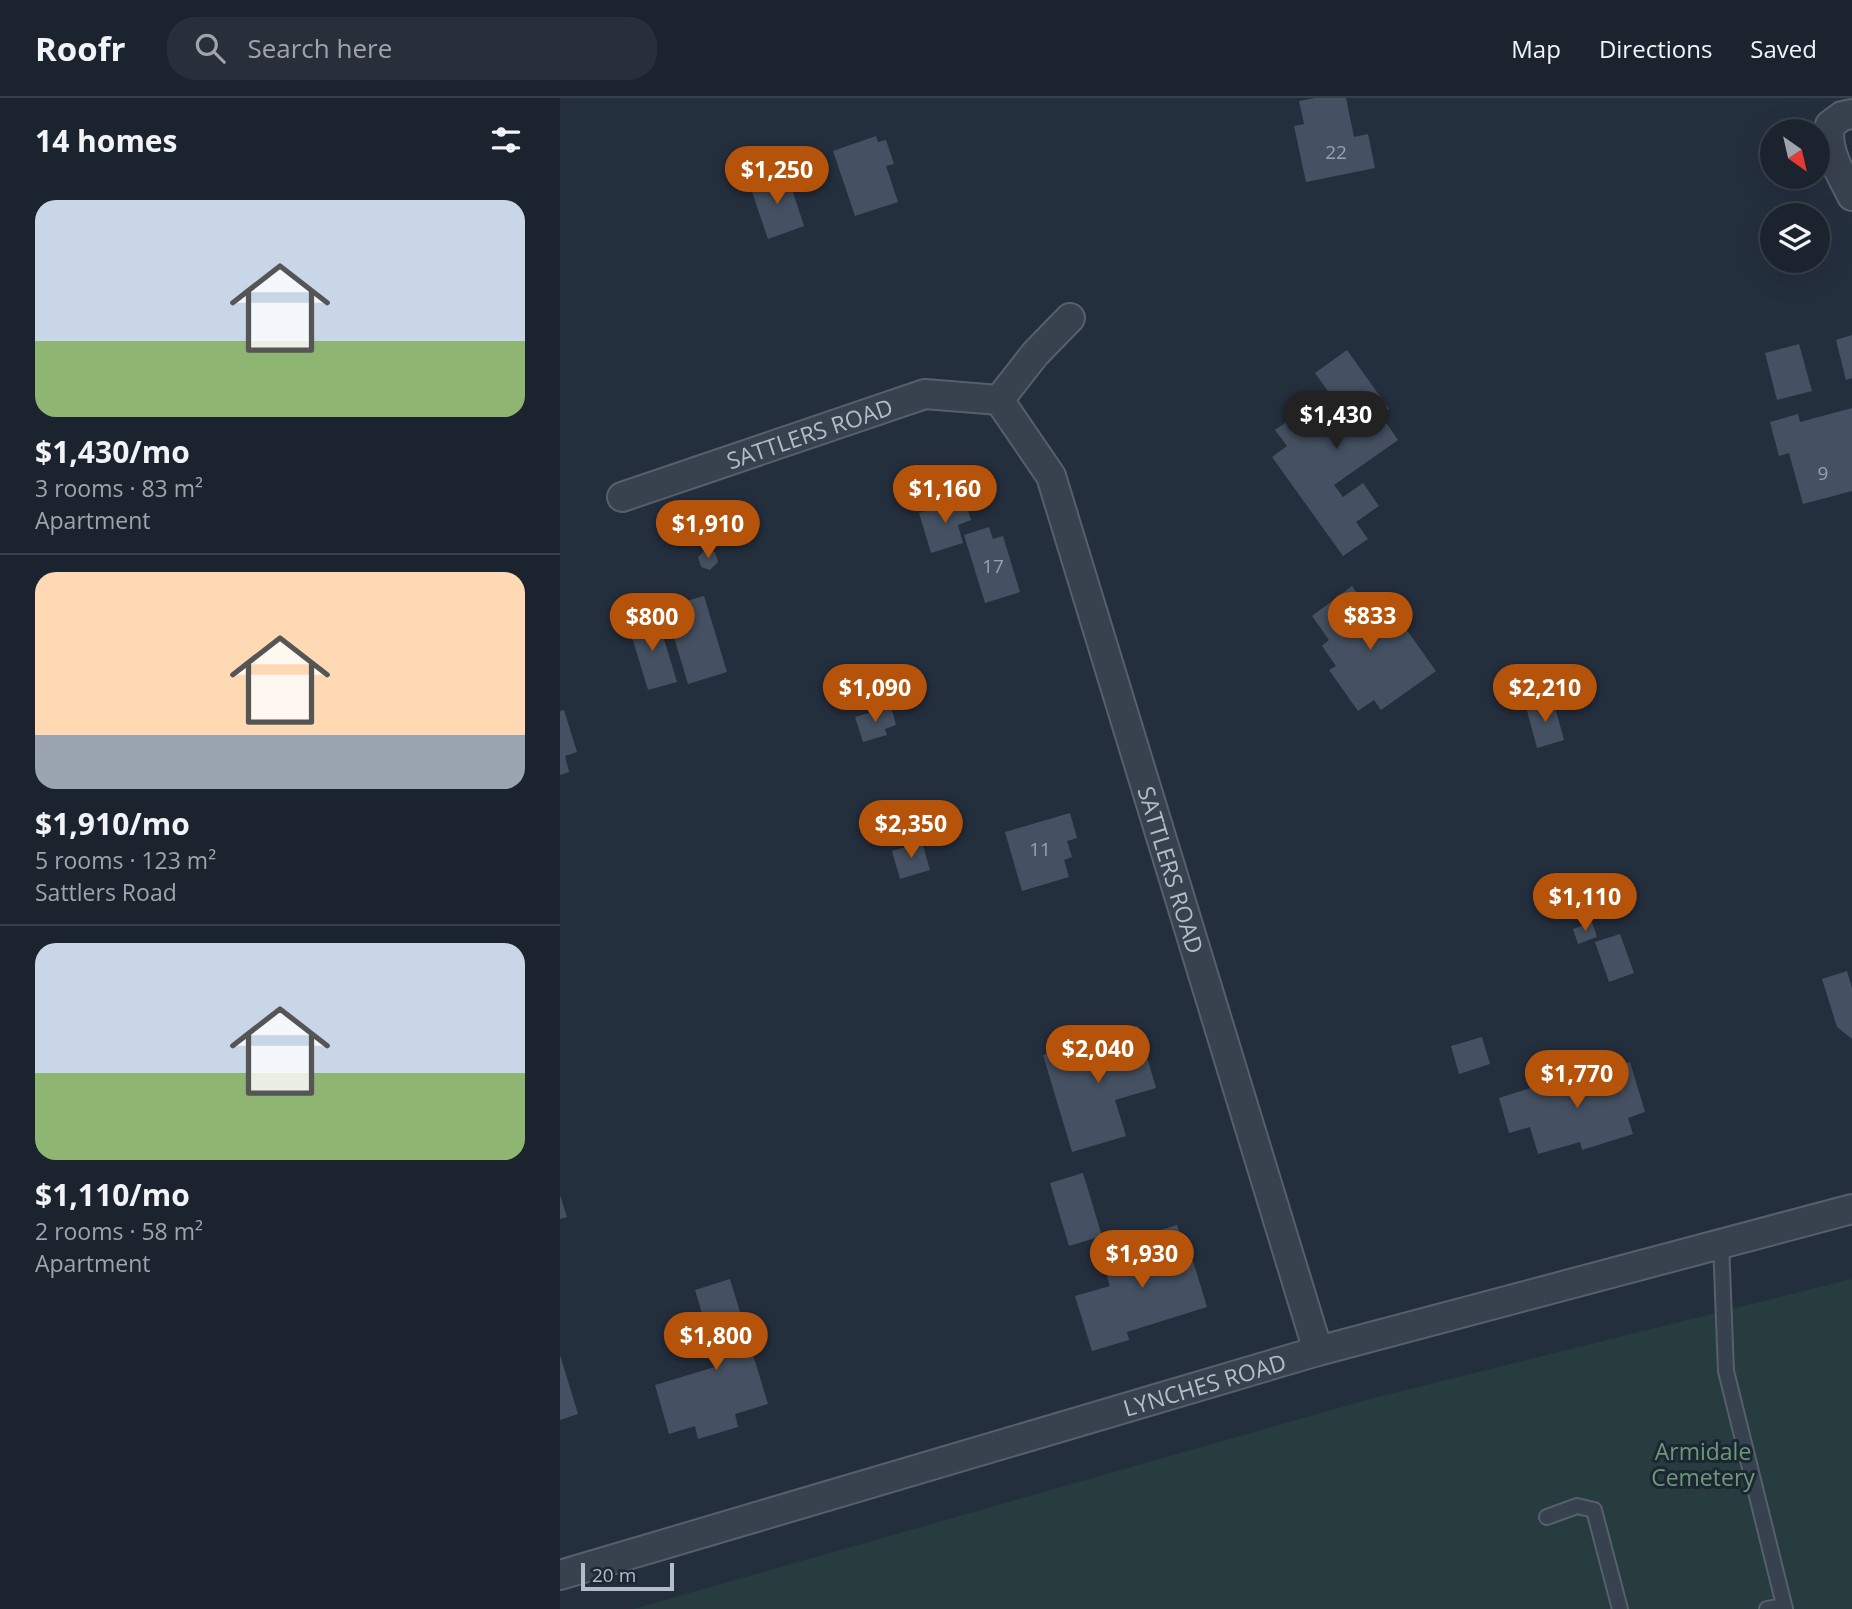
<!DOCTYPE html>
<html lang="en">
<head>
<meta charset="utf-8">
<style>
	:root { --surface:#1b232e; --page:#282f3a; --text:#f1f3f6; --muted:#a0a4aa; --line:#39404a; --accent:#b45309 }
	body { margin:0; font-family:"Open Sans",sans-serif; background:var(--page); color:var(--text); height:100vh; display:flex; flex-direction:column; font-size:26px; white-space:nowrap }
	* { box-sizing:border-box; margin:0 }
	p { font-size:23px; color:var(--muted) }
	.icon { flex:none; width:38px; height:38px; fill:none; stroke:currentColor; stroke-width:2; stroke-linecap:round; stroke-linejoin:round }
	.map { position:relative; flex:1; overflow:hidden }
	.drawer { display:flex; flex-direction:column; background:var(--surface); width:560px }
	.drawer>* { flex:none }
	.needle { width:46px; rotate:146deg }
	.tools { position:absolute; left:1200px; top:21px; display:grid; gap:14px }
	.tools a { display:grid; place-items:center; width:70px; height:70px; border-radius:50%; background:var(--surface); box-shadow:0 7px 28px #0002,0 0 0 2px var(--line); font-size:35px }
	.scale { position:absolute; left:21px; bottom:18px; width:93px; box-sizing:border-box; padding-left:7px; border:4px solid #b4bcc9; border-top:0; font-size:19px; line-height:24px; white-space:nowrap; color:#b4bcc9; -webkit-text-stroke:5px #1d2633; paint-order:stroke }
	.price { position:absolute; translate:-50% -60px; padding:0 16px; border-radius:24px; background:var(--accent); color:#fff; font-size:23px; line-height:46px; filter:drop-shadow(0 2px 4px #0008) }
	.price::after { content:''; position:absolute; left:50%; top:42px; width:21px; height:16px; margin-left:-10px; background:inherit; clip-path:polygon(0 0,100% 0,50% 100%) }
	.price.on { background:#222; color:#fff }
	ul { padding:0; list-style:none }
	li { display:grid; align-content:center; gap:14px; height:371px; padding:0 35px }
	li+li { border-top:2px solid var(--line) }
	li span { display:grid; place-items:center; height:217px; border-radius:21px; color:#555 }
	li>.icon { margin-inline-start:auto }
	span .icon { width:126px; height:126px; fill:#fffc; stroke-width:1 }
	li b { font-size:30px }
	h2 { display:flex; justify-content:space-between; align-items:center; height:84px; padding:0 35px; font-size:30px }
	header { display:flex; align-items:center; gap:42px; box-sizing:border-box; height:98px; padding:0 35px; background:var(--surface); border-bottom:2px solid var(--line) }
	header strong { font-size:33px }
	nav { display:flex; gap:38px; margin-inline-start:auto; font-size:24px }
	.search { width:490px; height:63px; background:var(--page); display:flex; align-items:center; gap:18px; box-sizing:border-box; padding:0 24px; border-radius:28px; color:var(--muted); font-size:26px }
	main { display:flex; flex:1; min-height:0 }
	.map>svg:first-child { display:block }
	.green { fill:#263c3f }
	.building { fill:#455162 }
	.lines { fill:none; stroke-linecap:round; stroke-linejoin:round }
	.lane-casing { stroke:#565f6c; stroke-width:18 }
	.street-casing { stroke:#565f6c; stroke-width:32 }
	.lane { stroke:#38414e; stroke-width:14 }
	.street { stroke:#38414e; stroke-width:28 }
	.labels { text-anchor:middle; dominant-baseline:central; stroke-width:6; stroke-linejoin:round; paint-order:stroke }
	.number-label { font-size:19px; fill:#98a1af }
	.street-label { font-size:23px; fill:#b4bcc9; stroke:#1d2633 }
	.park-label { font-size:23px; fill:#6b9a76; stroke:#1d2633 }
</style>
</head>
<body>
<header>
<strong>Roofr</strong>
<div class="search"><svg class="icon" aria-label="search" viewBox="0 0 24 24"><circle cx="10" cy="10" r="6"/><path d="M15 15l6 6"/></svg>Search here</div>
<nav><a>Map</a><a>Directions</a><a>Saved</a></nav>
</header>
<main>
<section class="drawer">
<h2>14 homes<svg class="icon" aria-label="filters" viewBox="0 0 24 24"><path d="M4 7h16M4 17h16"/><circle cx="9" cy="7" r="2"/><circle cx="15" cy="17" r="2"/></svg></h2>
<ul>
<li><span style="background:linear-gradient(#c9d6e8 65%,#8fb573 0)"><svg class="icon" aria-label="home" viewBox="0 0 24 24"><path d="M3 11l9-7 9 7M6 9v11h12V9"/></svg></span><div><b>$1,430/mo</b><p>3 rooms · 83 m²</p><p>Apartment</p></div></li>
<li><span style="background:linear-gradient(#ffd9b3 75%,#9aa5b1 0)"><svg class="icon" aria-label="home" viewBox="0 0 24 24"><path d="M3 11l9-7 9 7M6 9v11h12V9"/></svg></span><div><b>$1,910/mo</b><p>5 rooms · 123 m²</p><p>Sattlers Road</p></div></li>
<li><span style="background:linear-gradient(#c9d6e8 60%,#8fb573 0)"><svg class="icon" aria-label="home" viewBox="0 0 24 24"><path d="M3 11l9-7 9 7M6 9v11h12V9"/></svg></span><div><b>$1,110/mo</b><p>2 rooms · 58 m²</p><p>Apartment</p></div></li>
</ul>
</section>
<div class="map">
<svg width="1292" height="1511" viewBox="0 0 1292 1511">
	<rect width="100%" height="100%" fill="#242f3e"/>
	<!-- green -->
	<path class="green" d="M1292,1181V1511H73L810,1301Z"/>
	<!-- building -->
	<path class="building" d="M755,0H786L794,39L808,36L815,70L746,84L734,28L744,26L739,3Z
		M316,38L318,44L326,42L334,66L326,68L338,104L295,118L273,53Z
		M227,76L244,128L208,141L190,88Z
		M1292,237V280L1286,282L1276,242Z
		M1239,246L1252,293L1217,302L1205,255Z
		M787,252L829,311L820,316L838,342L774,387L783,399L803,385L819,408L796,424L808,441L783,458L712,359L727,348L715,332L753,305L764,321L780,310L755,275Z
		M1292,310V393L1243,406L1229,355L1219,358L1210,324L1238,316L1240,324Z
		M405,402L411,422L398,427L403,445L371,455L359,415Z
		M429,429L433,441L443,438L460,494L425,505L404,437Z
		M145,452L155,454L158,464L150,472L141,469L138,459Z
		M792,488L816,522L831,510L876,573L821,612L814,602L798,613L769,572L776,568L762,548L769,542L752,518Z
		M144,498L167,574L128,586L105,509Z
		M97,518L117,584L88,592L68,526Z
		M993,602L1004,642L977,650L966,609Z
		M331,608L336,627L325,631L327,637L303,644L295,619Z
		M4,612L17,654L5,658L9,674L0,677V613Z
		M510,715L517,740L507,743L512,759L504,762L509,779L462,793L445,734Z
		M362,744L370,772L340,781L332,753Z
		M1032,824L1037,839L1018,846L1013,831Z
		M1060,836L1074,875L1049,884L1035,844Z
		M1287,873L1292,890V941L1277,929L1262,881Z
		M578,928L596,990L555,1002L566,1038L512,1054L483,957Z
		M922,939L930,966L899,976L891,948Z
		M1070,964L1085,1014L1068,1020L1073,1036L1022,1052L1020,1044L978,1056L970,1029L949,1035L939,1000L974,989L976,993Z
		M523,1075L542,1138L509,1148L490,1085Z
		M0,1097L7,1119L0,1121Z
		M617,1127L629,1164L633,1163L647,1209L567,1234L569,1242L532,1253L515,1198L550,1188L543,1165L584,1152L580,1138Z
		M170,1181L208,1306L175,1316L178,1329L138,1341L135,1328L109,1336L95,1287L158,1268L135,1192Z
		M0,1257L18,1316L0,1322Z"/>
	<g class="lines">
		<defs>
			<path id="lane" d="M1161,1145L1166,1273L1225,1511
				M987,1419L1017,1408L1034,1412L1060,1511
				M1207,1511L1224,1508"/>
			<g id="street">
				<path d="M1292,16L1282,18L1270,27C1265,53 1281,75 1292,98"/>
				<path d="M439,302L475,256L510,220"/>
				<path id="s1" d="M62,399L365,296L439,302L491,378L758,1253"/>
				<path id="s2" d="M0,1477L758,1253L1292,1111"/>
			</g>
		</defs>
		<!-- lane casing -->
		<use href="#lane" class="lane-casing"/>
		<!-- street casing -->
		<use href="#street" class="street-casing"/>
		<!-- lane -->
		<use href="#lane" class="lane"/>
		<!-- street -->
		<use href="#street" class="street"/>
	</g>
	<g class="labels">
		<!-- number labels -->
		<g class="number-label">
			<text x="776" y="54">22</text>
			<text x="1263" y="375">9</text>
			<text x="433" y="468">17</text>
			<text x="480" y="751">11</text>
		</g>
		<!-- street labels -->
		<g class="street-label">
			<text stroke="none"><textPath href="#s1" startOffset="198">SATTLERS ROAD</textPath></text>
			<text stroke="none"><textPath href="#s1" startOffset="898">SATTLERS ROAD</textPath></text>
			<text stroke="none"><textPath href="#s2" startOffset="672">LYNCHES ROAD</textPath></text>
		</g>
		<!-- park labels -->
		<g class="park-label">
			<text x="1143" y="1353">Armidale<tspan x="1143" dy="26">Cemetery</tspan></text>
		</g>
	</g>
</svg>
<div class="tools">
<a><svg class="needle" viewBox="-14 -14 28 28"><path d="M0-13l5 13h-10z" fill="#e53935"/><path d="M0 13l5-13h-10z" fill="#a0a4aa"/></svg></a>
<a><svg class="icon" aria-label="layers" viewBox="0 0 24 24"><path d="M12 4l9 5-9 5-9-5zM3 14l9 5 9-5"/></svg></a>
</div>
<div class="scale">20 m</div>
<b class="price" style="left:217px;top:108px">$1,250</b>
<b class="price on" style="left:776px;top:353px">$1,430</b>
<b class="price" style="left:385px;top:427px">$1,160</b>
<b class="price" style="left:148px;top:462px">$1,910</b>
<b class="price" style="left:810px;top:554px">$833</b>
<b class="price" style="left:92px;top:555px">$800</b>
<b class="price" style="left:315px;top:626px">$1,090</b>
<b class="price" style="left:985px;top:626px">$2,210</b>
<b class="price" style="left:351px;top:762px">$2,350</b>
<b class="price" style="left:1025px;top:835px">$1,110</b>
<b class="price" style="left:538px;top:987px">$2,040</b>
<b class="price" style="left:1017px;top:1012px">$1,770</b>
<b class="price" style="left:582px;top:1192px">$1,930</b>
<b class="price" style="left:156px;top:1274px">$1,800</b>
</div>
</main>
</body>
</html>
